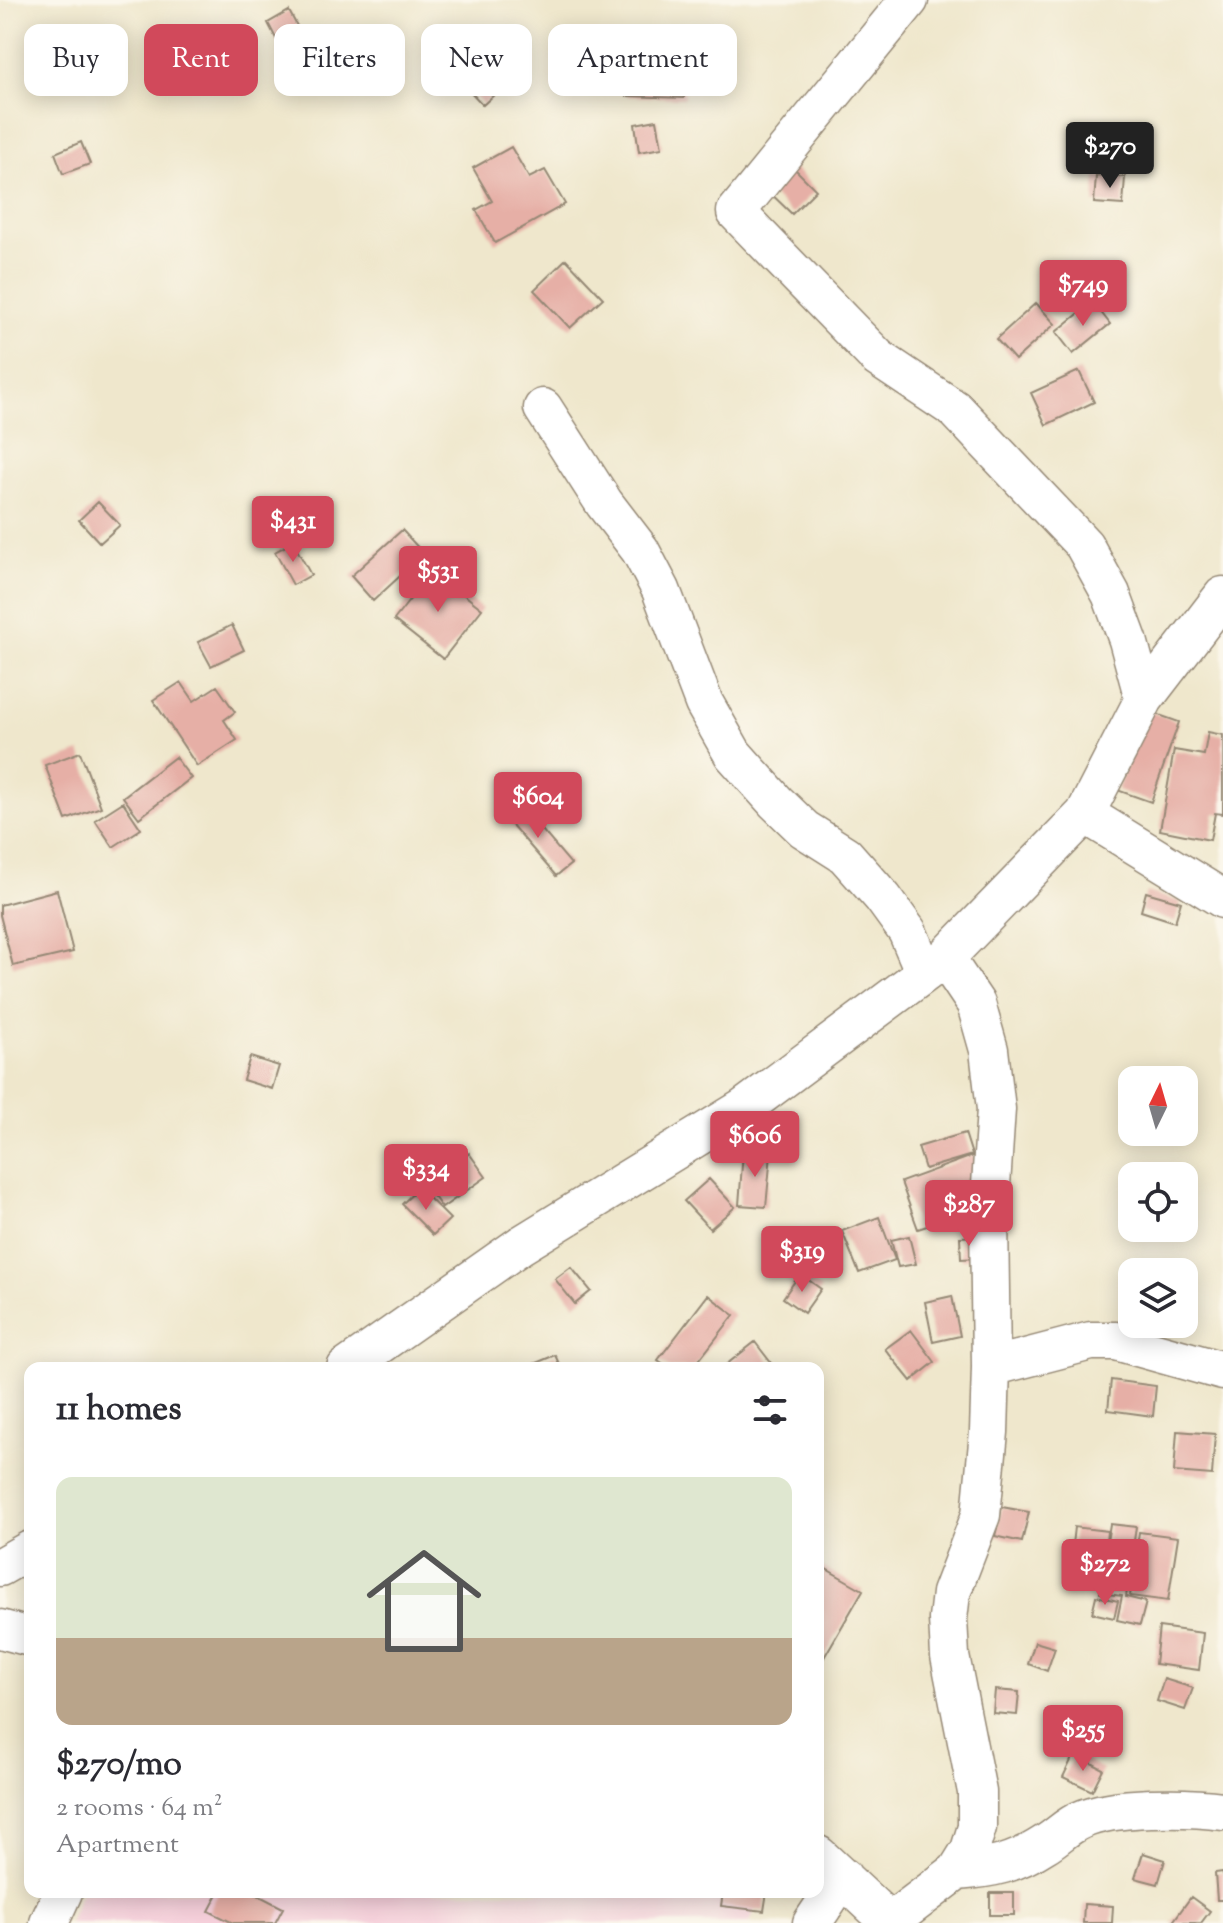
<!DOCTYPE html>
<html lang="en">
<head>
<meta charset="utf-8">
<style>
	:root { --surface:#fff; --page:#f2f2f3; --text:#2b2b33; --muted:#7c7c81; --line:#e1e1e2; --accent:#d1495b }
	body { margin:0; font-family:"Sorts Mill Goudy",serif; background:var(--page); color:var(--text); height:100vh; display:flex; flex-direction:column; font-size:30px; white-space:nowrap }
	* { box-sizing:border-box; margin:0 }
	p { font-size:26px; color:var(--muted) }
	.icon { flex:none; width:44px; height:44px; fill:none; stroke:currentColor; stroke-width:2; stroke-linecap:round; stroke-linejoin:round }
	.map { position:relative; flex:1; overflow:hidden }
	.details { position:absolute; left:24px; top:1362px; width:800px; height:536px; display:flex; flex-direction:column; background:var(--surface); border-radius:16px; box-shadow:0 4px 20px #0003 }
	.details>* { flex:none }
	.banner { position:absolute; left:24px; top:24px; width:800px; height:72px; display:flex; gap:16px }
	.needle { width:52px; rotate:5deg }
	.buttons { position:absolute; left:1118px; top:1066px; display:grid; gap:16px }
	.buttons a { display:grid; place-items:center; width:80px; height:80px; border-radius:16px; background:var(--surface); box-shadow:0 4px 20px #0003; font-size:40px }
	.price { position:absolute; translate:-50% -68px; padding:0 18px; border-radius:8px; background:var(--accent); color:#fff; font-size:26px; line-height:52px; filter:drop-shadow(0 2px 4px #0008) }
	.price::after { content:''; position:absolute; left:50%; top:48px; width:24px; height:18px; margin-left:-12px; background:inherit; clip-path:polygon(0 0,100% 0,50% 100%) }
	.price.selected { background:#222; color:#fff }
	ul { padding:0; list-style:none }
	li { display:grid; align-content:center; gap:16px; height:424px; padding:0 32px }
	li+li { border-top:2px solid var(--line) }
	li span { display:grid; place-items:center; height:248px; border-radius:16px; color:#555 }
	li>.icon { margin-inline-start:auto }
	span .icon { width:144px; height:144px; fill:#fffc; stroke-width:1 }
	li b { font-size:34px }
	h2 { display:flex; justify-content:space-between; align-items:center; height:96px; padding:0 32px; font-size:34px }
	.tag { padding:0 28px; border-radius:16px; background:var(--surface); box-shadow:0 4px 20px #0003; font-size:28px; line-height:72px }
	.tag.selected { background:var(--accent); color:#fff }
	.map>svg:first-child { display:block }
	.built { fill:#f5cfda }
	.building { fill:#e6afa6 }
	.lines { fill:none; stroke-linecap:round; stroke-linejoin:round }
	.minor-casing { stroke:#958875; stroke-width:41 }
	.minor { stroke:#fff; stroke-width:38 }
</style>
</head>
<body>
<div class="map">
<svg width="1223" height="1923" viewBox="0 0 1223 1923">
	<rect width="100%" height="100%" fill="#fbf7ec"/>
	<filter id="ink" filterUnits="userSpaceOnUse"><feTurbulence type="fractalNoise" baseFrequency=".0125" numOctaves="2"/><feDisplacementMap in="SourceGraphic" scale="16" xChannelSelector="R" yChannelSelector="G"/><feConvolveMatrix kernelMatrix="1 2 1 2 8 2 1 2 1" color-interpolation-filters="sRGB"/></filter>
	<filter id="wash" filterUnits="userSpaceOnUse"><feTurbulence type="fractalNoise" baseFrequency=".006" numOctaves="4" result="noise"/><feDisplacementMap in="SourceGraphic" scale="32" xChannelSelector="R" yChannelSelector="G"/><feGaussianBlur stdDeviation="1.8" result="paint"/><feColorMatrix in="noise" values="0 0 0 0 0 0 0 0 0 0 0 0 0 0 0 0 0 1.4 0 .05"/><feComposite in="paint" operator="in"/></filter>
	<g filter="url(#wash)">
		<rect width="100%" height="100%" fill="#efe7cc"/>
		<!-- built -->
		<path class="built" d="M81,1892H762L750,1923H69Z"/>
		<g id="blocks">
			<!-- building -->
			<path class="building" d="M289,11L312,54L290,66L268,23Z
				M645,43L686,45L684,98L627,96L628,58L644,59Z
				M506,50L523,68L483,105L466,87Z
				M657,120L662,148L639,152L635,124Z
				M81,142L90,164L63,174L55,153Z
				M511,147L529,178L545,170L565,204L495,243L476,210L492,201L473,168Z
				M788,162L816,190L792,214L764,187Z
				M1096,176L1125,177L1123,205L1094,203Z
				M566,259L603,298L570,328L534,290Z
				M1093,302L1110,324L1073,354L1056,332Z
				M1036,303L1055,324L1015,360L996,339Z
				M1079,371L1094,402L1046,425L1031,393Z
				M98,502L120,525L100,543L79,520Z
				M402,530L424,554L373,601L351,576Z
				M293,542L311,575L293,585L275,552Z
				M433,570L482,609L443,659L394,620Z
				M232,625L244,650L211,666L198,642Z
				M181,682L194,701L217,686L235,712L224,720L237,740L197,766L153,700Z
				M1145,710L1179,722L1151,802L1117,790Z
				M1208,732L1223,735V814L1215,813L1210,840L1160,830L1174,750L1204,755Z
				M80,752L101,807L66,820L45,765Z
				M175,757L191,778L139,818L123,797Z
				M123,802L141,829L113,847L95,820Z
				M520,804L571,864L556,876L505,817Z
				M57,890L73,952L13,966L0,915V905Z
				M1146,892L1181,902L1175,922L1141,911Z
				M250,1057L279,1066L272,1089L243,1080Z
				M965,1133L972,1155L925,1169L918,1147Z
				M743,1151L771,1154L766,1207L739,1205Z
				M469,1153L486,1177L442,1208L425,1184Z
				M975,1155L983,1179L934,1197L942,1221L918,1229L901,1182Z
				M709,1179L735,1207L710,1229L684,1201Z
				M419,1188L450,1219L433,1235L402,1204Z
				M879,1217L895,1260L859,1273L842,1231Z
				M909,1236L916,1264L898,1267L891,1240Z
				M977,1236L979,1258L961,1259L960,1237Z
				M571,1267L591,1291L575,1304L555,1279Z
				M800,1274L821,1289L804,1313L783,1298Z
				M708,1295L734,1315L693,1368H669L658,1360Z
				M952,1296L960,1336L933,1342L925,1302Z
				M911,1330L935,1362L911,1381L885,1349Z
				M755,1342L775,1368H722Z
				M555,1355L561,1368H524Z
				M1111,1380L1156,1386L1153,1416L1108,1410Z
				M1177,1431L1215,1434L1212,1475L1174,1472Z
				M1002,1507L1029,1512L1022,1542L995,1536Z
				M1110,1524L1136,1527L1126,1597L1146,1602L1140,1625L1117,1620L1122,1596L1100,1593L1103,1567L1070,1563L1074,1527L1107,1531L1105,1553Z
				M1139,1532L1178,1537L1168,1601L1130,1596Z
				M821,1566L863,1590L822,1661L818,1659V1571Z
				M1096,1596L1118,1601L1114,1618L1092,1613Z
				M1159,1627L1203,1633L1199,1670L1155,1664Z
				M1035,1642L1055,1648L1047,1671L1028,1664Z
				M1164,1679L1193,1688L1185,1710L1157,1701Z
				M995,1690L1019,1692L1017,1715L993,1713Z
				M1074,1754L1103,1769L1092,1791L1063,1777Z
				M1143,1853L1165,1860L1158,1884L1135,1878Z
				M1223,1872V1900H1217L1215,1873Z
				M219,1892H252L283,1908L275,1923H233L209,1911Z
				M723,1892H767L764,1911L721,1906Z
				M990,1893H1014V1915H990Z
				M1191,1897L1210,1911L1201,1923H1172Z
				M1084,1904L1113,1906L1112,1923H1083Z"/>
		</g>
	</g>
	<g filter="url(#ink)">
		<use href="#blocks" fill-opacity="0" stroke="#958875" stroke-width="2"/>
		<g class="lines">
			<defs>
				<path id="minor" d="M909,0L736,212L878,358L956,410L1084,545L1111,594L1128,640L1144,699
					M543,408L604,503L640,550L661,590L704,703L733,754L776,802L804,829L845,855L883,898L907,931L925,973
					M1085,814L1223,899
					M991,1367L1091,1341H1116L1223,1371
					M346,1368L521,1245L744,1108L945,958L1085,814L1144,699L1223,596
					M0,1567L30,1550
					M0,1629L30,1637
					M818,1855L891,1923
					M957,1871C994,1868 1014,1864 1045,1844C1057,1837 1068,1825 1081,1820C1113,1805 1188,1806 1223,1811
					M890,1922L957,1871L970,1850L977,1827V1792L950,1656L948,1619L951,1593L981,1515L989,1432L991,1367L989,1216L996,1109L989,1050L976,1004L945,958
					M49,1923L63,1892
					M812,1923L843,1877"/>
			</defs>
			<!-- minor casing -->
			<use href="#minor" class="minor-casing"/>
			<!-- minor -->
			<use href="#minor" class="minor"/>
		</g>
	</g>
</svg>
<div class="buttons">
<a><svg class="needle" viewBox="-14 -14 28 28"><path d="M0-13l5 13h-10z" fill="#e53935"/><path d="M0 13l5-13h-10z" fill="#7c7c81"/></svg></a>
<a><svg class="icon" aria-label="locate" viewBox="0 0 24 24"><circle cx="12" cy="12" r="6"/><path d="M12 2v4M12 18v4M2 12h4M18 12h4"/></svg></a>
<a><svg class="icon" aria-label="layers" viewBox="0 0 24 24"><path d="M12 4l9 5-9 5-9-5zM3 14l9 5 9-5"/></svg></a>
</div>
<b class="price selected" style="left:1110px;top:190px">$270</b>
<b class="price" style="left:1083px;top:328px">$749</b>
<b class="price" style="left:293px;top:564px">$431</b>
<b class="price" style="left:438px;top:614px">$531</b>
<b class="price" style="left:538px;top:840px">$604</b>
<b class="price" style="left:755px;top:1179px">$606</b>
<b class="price" style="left:426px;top:1212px">$334</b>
<b class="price" style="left:969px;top:1248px">$287</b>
<b class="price" style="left:802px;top:1294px">$319</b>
<b class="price" style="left:1105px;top:1607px">$272</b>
<b class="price" style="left:1083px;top:1773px">$255</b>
<div class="banner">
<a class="tag">Buy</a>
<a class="tag selected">Rent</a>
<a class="tag">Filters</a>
<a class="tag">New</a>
<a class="tag">Apartment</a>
</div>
<section class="details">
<h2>11 homes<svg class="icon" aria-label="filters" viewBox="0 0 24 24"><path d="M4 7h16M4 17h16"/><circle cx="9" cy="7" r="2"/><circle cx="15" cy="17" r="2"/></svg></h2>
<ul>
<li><span style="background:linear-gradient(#dfe7d0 65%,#b9a48a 0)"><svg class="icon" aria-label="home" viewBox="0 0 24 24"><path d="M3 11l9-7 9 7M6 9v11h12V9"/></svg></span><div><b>$270/mo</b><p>2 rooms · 64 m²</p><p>Apartment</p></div></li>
</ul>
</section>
</div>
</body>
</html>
